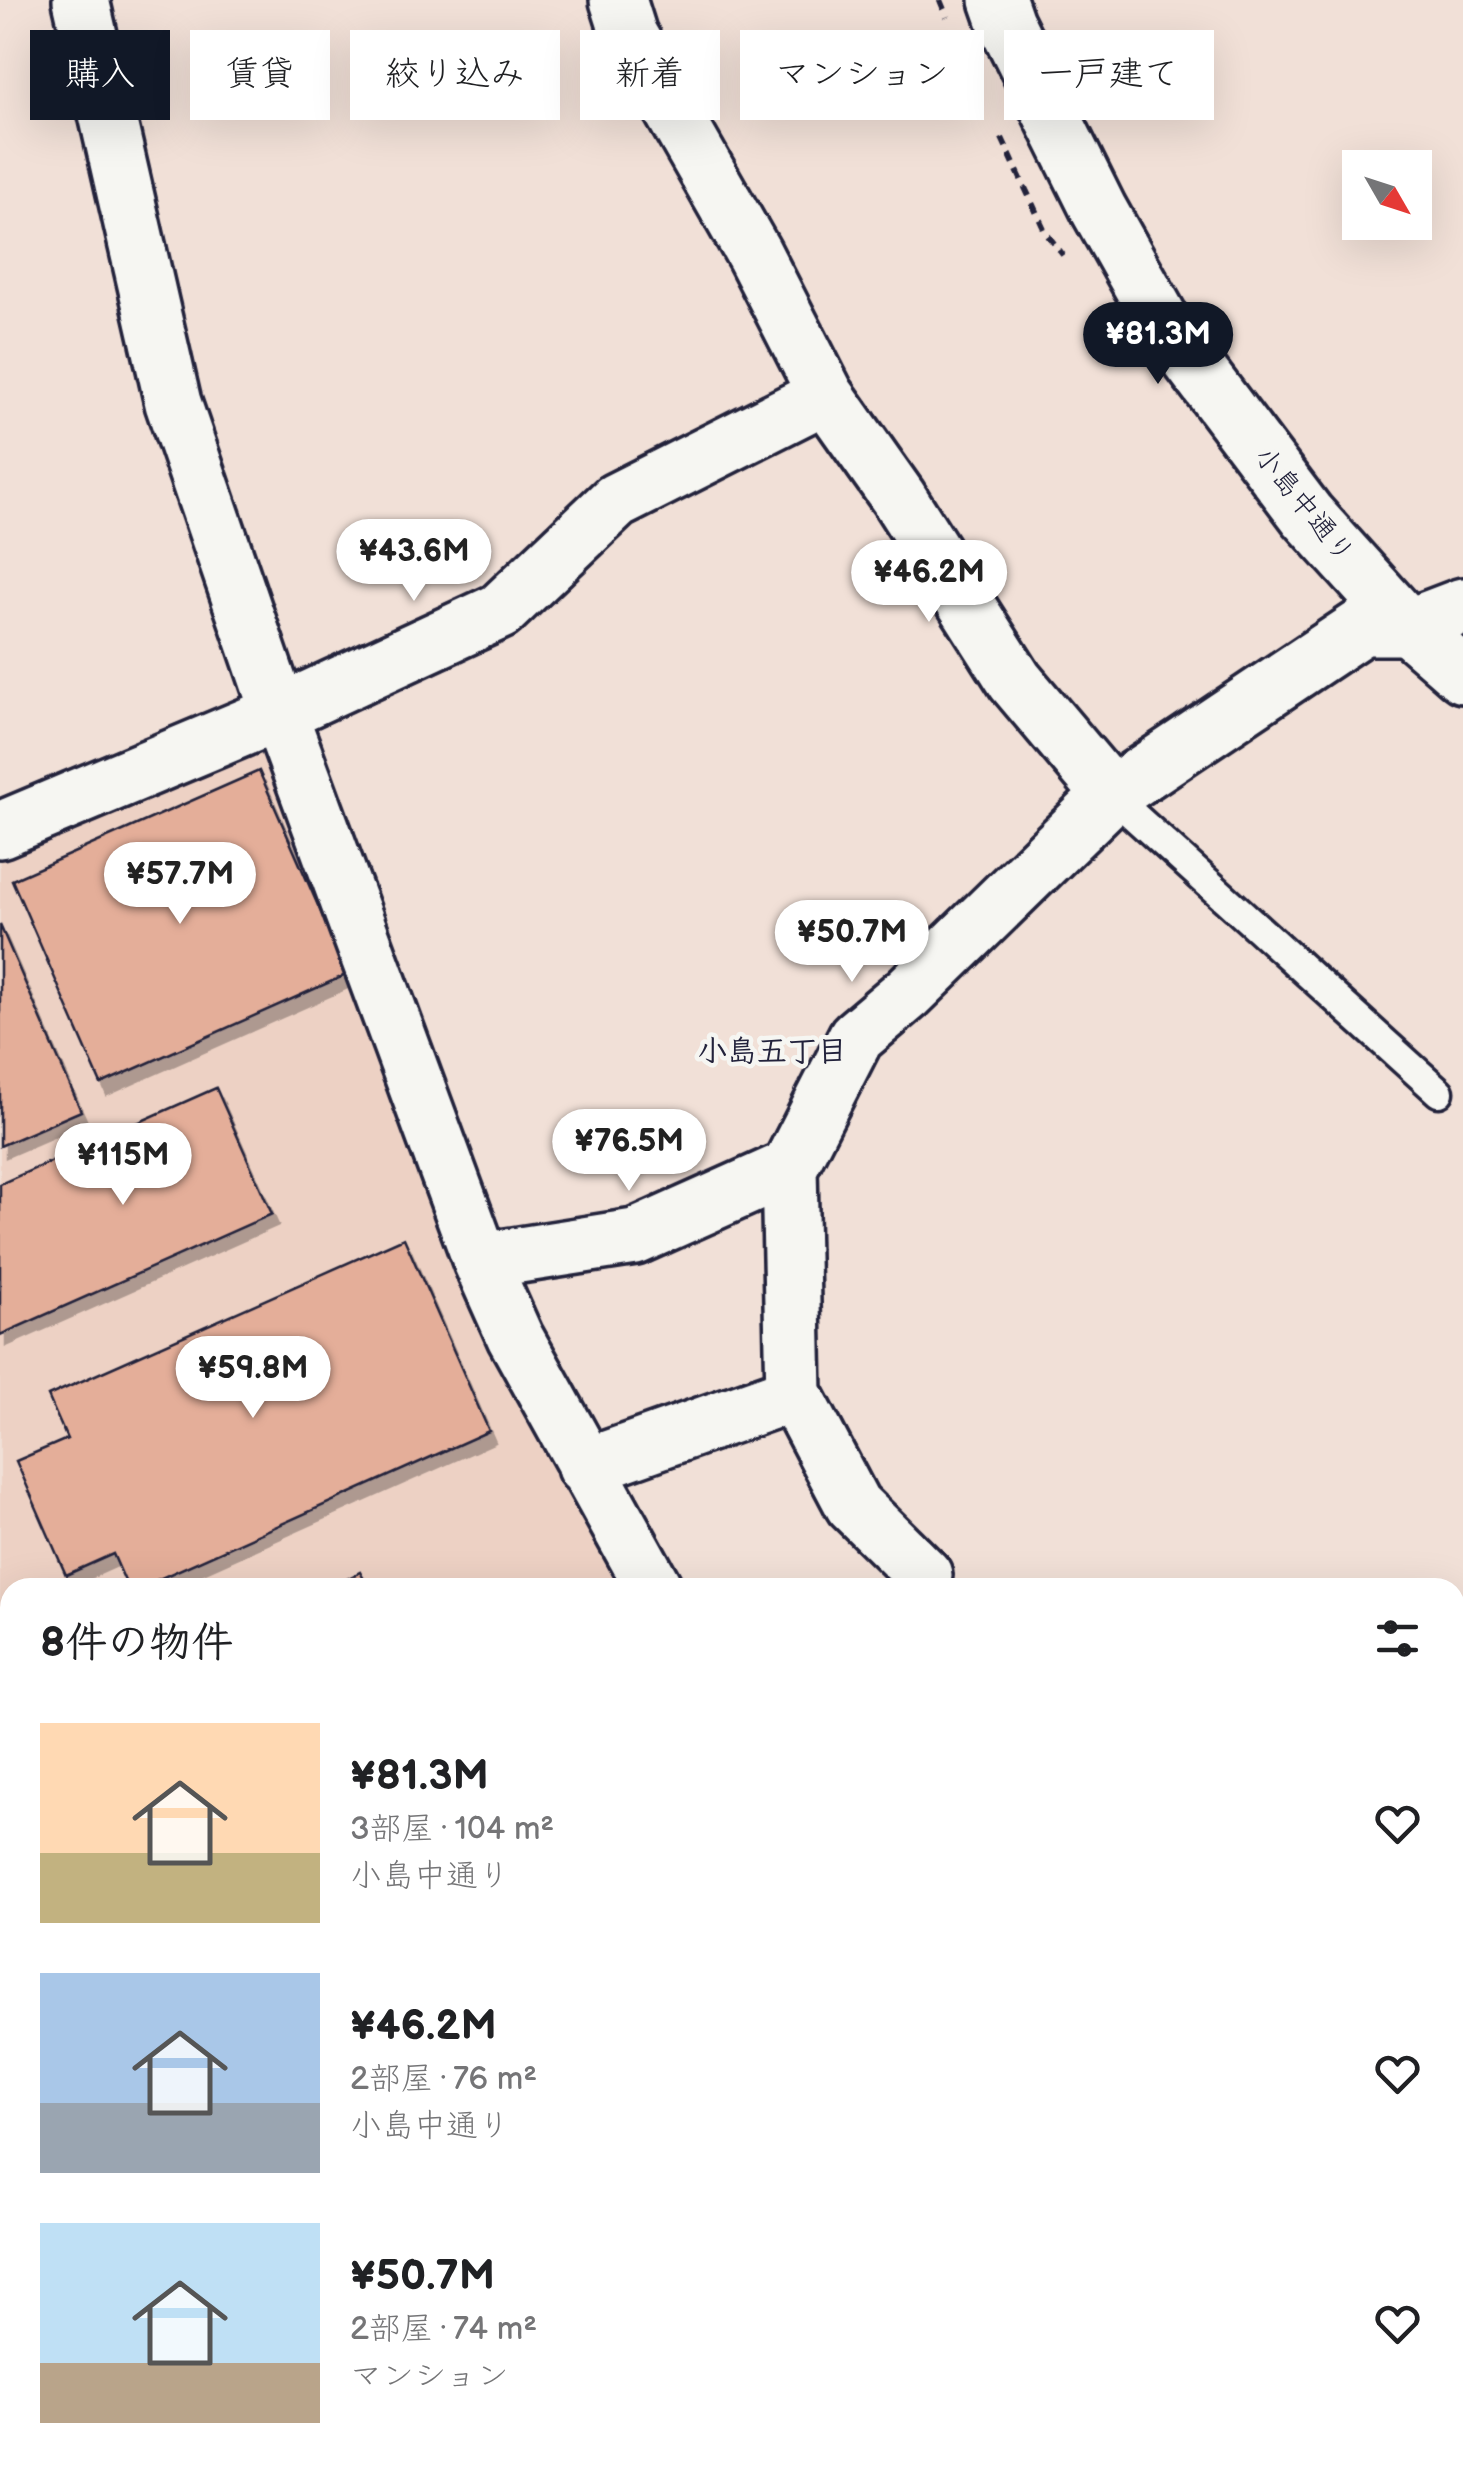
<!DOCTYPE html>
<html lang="ja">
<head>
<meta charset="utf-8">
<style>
	:root { --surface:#fff; --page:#f6f6f6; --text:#202124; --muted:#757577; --accent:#111827 }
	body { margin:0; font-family:"Balsamiq Sans","Klee One",sans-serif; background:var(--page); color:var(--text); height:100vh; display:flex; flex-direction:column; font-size:38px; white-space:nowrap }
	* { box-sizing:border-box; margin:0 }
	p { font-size:32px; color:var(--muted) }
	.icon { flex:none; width:55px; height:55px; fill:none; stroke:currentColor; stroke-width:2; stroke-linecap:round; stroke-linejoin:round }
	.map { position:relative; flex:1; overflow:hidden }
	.drawer { position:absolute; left:0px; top:1578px; width:1465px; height:892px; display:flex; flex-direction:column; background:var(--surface); border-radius:30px 30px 0 0; box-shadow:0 10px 40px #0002 }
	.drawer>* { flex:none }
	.top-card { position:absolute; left:30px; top:30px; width:1405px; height:90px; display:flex; gap:20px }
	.needle { width:65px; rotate:129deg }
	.controls { position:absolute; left:1342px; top:150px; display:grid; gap:20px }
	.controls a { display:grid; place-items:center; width:90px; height:90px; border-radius:0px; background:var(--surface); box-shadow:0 10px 40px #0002; font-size:50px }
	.price { position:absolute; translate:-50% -85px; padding:0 22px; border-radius:35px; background:#fff; color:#222; font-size:32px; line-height:65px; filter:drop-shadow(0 2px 5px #0008) }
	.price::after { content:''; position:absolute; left:50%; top:60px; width:30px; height:22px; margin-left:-15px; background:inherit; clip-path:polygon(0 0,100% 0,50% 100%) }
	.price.active { background:var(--accent); color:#fff }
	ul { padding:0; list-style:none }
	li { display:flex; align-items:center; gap:30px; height:250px; padding:0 40px }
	li span { display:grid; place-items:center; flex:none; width:280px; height:200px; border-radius:0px; color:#555 }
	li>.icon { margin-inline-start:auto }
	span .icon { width:120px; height:120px; fill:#fffc; stroke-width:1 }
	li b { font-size:42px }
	h2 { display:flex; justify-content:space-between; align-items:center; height:120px; padding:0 40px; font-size:42px }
	.chip { padding:0 35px; border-radius:0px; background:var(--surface); box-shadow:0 10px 40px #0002; font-size:35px; line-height:90px }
	.chip.active { background:var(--accent); color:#fff }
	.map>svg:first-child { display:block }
	.built { fill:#edd1c4 }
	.green { fill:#98dca8; stroke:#5d7f72; stroke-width:2.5 }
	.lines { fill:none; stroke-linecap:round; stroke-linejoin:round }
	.river { stroke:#94c3ef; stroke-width:82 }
	.building { fill:#e4ae99; stroke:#22223b; stroke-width:2.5; filter:url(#shadow) }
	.service-casing { stroke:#22223b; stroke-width:35 }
	.minor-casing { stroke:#22223b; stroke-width:62 }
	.tertiary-casing { stroke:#22223b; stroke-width:62 }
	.path { stroke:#22223b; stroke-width:6; stroke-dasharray:10 8; stroke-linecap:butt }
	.service { stroke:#f6f6f2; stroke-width:28 }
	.minor { stroke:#f6f6f2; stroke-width:55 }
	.tertiary { stroke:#f6f6f2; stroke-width:55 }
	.labels { text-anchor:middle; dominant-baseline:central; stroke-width:9; stroke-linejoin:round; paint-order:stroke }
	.street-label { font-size:28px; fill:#22223b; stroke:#f6f6f2 }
	.neighbourhood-label { font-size:30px; font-weight:bold; fill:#22223b; stroke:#f6f6f2 }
</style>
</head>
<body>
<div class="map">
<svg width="1463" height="2468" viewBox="0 0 1463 2468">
	<defs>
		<filter id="shadow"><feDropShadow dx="6" dy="11" stdDeviation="0" flood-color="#0004"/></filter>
	</defs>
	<rect width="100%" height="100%" fill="#f1e0d7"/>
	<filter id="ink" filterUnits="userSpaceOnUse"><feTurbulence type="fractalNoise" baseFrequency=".01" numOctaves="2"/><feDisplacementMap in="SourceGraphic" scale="20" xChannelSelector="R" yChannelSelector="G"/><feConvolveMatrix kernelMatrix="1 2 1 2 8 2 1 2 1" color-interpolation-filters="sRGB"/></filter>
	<g filter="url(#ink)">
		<!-- built -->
		<path class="built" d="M261,737L641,1587L10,1588V1686L0,1668V846Z
			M788,2460H1153L1162,2468H781Z"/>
		<!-- green -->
		<path class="green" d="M1455,1650L1463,1651V2468H1358L1350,2460H1455Z
			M10,2289V2460H334L342,2468H0V2291Z"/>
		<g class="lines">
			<!-- river -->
			<path class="river" d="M0,2419L10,2418
				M1296,2460L1305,2468"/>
		</g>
		<!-- building -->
		<path class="building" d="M259,771L348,974L101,1084L12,880Z
			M0,925L81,1111L0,1146Z
			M216,1088L272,1214L0,1335V1184Z
			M404,1238L489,1431L139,1588H128L113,1554L66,1575L16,1461L67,1439L48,1396Z
			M360,1572L369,1588H330Z
			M0,1868L10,1946V1955L0,1957Z"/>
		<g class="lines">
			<defs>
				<path id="service" d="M1111,795L1439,1092
					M636,2460L646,2468
					M0,2466L37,2460
					M527,2468L533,2460"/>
				<path id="minor" d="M81,0L173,403L279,713L481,1261L515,1337L654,1588
					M618,0L629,35L754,254L826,395L898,497L1015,681L1111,795
					M0,830L279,713L500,611L616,501L826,395
					M481,1261L635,1237L789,1168
					M585,1467L794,1393
					M924,1575L853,1505L794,1393L789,1168L856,1037L908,993L1111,795L1362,627H1408L1463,606
					M0,1712L10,1745"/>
				<path id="tertiary" d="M998,0L1006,23L1099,210L1163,324L1307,515L1408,627L1463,675
					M381,2460L390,2468"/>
			</defs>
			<!-- service casing -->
			<use href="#service" class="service-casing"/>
			<!-- minor casing -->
			<use href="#minor" class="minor-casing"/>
			<!-- tertiary casing -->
			<use href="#tertiary" class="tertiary-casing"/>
			<!-- path -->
			<path class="path" d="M940,0L947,17
				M1002,138L1046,233L1063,255
				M1455,1809L1463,1811
				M1455,1891L1463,1894
				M1455,1958L1463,1957
				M1455,2112L1463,2109
				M0,2306L10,2304
				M1455,2345L1463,2342
				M1185,2460L1193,2468
				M1408,2460L1415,2468
				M771,2468L777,2460"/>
			<!-- service -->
			<use href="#service" class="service"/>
			<!-- minor -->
			<use href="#minor" class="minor"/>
			<!-- tertiary -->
			<use href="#tertiary" class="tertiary"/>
		</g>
	</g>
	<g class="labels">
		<!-- street labels -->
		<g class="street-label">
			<text transform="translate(1304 505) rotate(51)">小島中通り</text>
		</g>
		<!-- neighbourhood labels -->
		<g class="neighbourhood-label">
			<text x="772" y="1052">小島五丁目</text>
		</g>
	</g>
</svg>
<div class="controls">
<a><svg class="needle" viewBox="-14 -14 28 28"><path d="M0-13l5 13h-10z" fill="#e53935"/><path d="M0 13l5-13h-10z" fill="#757577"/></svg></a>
</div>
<b class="price active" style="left:1158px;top:387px">¥81.3M</b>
<b class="price" style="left:414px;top:604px">¥43.6M</b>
<b class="price" style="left:929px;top:625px">¥46.2M</b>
<b class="price" style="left:180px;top:927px">¥57.7M</b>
<b class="price" style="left:852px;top:985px">¥50.7M</b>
<b class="price" style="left:629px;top:1194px">¥76.5M</b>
<b class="price" style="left:123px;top:1208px">¥115M</b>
<b class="price" style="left:253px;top:1421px">¥59.8M</b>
<div class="top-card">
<a class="chip active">購入</a>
<a class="chip">賃貸</a>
<a class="chip">絞り込み</a>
<a class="chip">新着</a>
<a class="chip">マンション</a>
<a class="chip">一戸建て</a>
</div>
<section class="drawer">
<h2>8件の物件<svg class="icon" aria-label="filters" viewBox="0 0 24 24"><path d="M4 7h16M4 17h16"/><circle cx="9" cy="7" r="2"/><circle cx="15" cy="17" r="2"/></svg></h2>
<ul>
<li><span style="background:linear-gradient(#ffd9b3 65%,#c2b280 0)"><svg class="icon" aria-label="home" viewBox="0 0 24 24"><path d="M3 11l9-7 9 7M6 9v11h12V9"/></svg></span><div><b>¥81.3M</b><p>3部屋 · 104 m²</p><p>小島中通り</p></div><svg class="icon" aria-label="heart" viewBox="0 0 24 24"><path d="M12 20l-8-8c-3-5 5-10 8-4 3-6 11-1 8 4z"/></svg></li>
<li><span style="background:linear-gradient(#a9c7e8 65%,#9aa5b1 0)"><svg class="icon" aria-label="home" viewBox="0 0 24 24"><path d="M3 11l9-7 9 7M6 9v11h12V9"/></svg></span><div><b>¥46.2M</b><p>2部屋 · 76 m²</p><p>小島中通り</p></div><svg class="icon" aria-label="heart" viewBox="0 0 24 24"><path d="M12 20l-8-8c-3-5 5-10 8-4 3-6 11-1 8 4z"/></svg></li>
<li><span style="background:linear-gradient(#bfe0f5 70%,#b9a48a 0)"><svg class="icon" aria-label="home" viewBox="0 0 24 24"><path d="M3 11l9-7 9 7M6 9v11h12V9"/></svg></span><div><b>¥50.7M</b><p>2部屋 · 74 m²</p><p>マンション</p></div><svg class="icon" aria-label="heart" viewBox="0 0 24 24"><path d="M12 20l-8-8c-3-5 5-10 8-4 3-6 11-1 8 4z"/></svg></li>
</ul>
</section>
</div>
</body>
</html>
